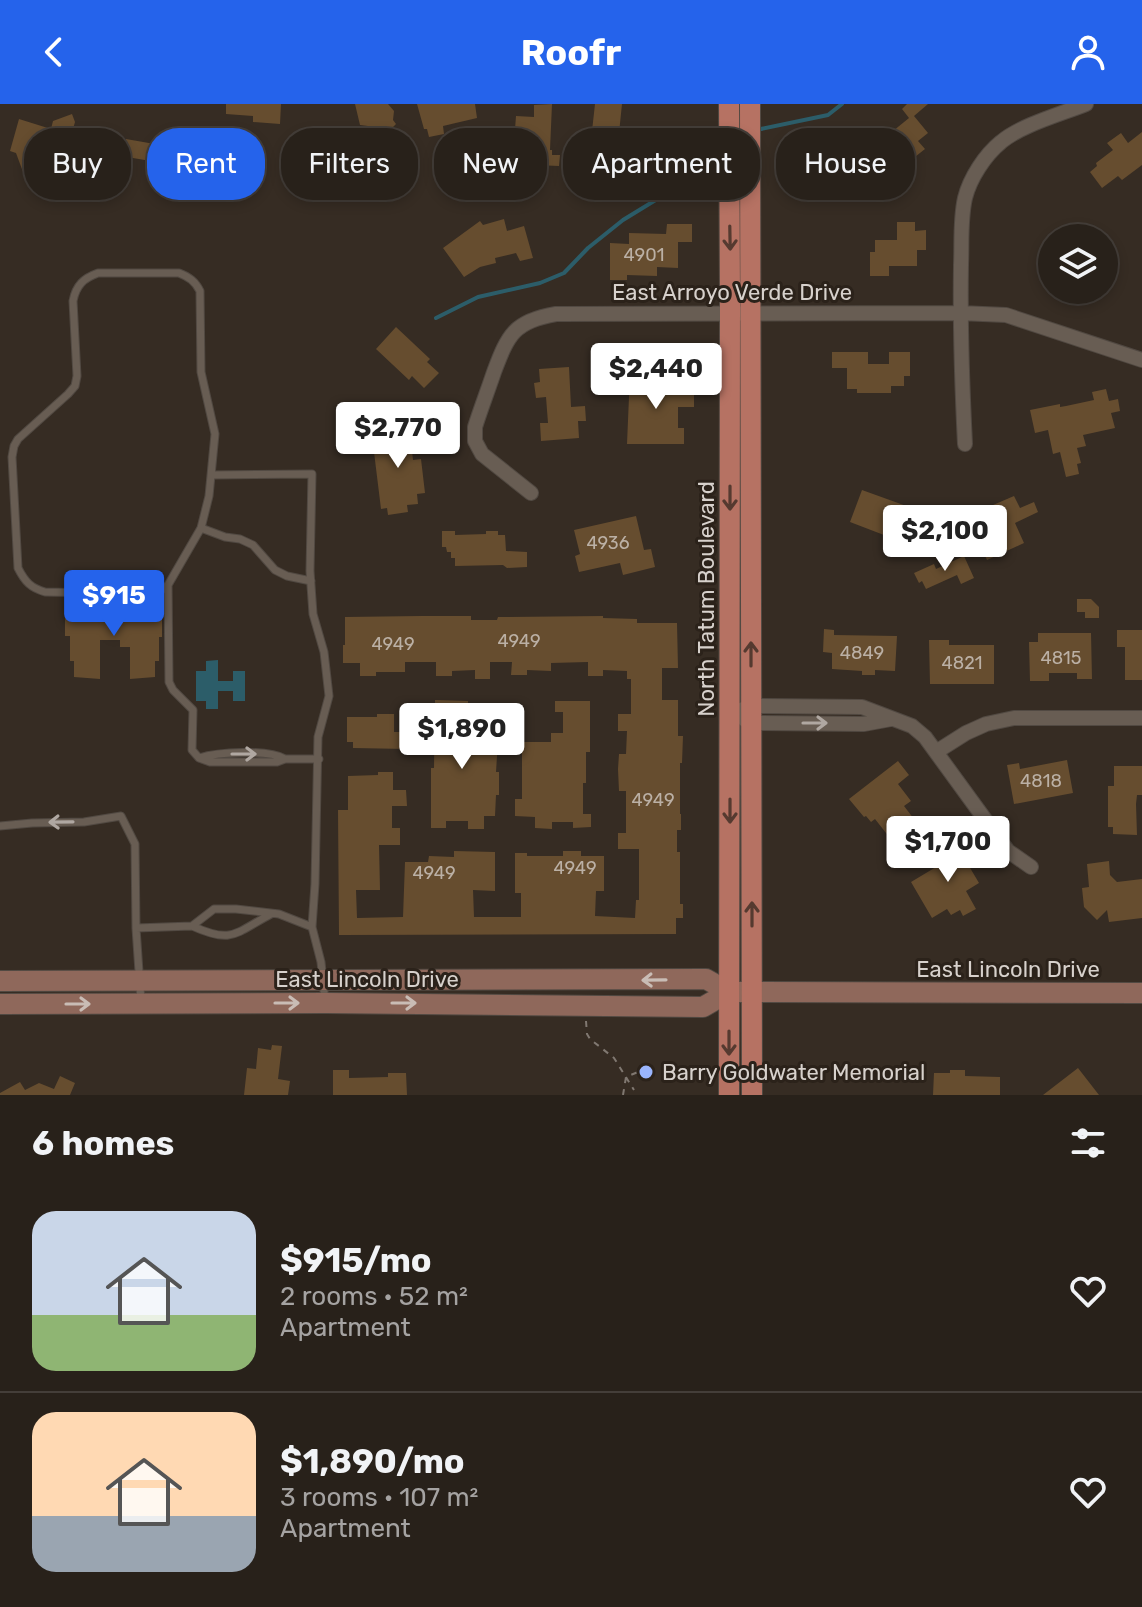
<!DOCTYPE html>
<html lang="en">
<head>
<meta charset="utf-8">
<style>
	:root { --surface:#28211a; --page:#302923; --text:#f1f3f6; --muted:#a5a3a2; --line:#443e39; --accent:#2563eb }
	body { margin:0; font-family:Rubik,sans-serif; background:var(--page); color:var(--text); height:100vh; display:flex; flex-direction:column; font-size:30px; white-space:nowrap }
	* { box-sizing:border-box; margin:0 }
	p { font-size:26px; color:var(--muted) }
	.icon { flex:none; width:44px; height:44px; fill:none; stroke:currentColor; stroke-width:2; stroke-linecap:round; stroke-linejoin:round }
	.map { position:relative; height:991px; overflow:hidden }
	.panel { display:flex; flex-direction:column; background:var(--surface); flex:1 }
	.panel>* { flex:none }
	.hud { position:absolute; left:24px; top:24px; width:1094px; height:72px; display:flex; gap:16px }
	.tools { position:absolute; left:1038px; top:120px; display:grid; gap:16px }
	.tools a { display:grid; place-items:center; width:80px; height:80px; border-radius:50%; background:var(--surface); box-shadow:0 4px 12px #0003,0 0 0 2px var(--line); font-size:40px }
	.price { position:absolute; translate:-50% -68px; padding:0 18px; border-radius:8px; background:#fff; color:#222; font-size:26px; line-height:52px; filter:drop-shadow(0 2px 4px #0008) }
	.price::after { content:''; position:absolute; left:50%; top:48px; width:24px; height:18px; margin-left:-12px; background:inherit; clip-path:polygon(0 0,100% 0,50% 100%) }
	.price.active { background:var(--accent); color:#fff }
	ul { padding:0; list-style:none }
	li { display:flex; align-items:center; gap:24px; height:200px; padding:0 32px }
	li+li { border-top:2px solid var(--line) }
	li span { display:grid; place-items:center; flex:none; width:224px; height:160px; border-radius:24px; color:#555 }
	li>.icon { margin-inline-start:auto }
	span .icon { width:96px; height:96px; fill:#fffc; stroke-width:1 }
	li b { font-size:34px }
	h2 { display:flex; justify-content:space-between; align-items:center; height:96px; padding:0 32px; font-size:34px }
	.pill { padding:0 28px; border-radius:32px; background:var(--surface); box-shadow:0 4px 12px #0003,0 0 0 2px var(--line); font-size:28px; line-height:72px }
	.pill.active { background:var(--accent); color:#fff }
	header { display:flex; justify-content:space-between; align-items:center; height:104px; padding:0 32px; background:var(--accent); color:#fff; font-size:36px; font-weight:700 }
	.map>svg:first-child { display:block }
	.water { fill:#2c5d69 }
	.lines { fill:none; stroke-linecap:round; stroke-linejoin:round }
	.stream { stroke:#2c5d69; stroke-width:4 }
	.building { fill:#664d2f }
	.service-casing { stroke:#514942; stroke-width:9 }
	.minor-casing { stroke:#514942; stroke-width:16 }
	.secondary-casing { stroke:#514942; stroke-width:22 }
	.primary-casing { stroke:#514942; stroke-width:22 }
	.path { stroke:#807871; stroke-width:2; stroke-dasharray:6 6; stroke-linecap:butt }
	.service { stroke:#685d53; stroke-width:7 }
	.minor { stroke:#685d53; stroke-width:14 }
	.secondary { stroke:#8f685b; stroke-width:20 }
	.primary { stroke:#b67263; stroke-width:20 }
	.oneway { stroke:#553a30 }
	.oneway2 { stroke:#b0a8a2 }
	.oneway3 { stroke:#c9bcb5 }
	.poi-dot { fill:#9ab5fd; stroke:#2b221a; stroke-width:3 }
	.labels { text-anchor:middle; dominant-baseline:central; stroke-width:6; stroke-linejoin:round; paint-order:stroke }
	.number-label { font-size:18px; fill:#bbb0a5 }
	.street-label { font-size:22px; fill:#d7d1cc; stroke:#2b221a }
	.poi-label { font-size:22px; fill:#d7d1cc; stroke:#2b221a; text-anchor:start }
</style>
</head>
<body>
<header><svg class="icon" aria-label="back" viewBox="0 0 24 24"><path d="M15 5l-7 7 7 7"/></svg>Roofr<svg class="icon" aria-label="person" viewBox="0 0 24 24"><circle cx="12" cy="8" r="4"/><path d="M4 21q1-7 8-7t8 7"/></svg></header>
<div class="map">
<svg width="1142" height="991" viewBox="0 0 1142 991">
	<rect width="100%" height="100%" fill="#362c23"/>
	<!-- water -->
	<path class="water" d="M218,556V577H233V567H245V597H233V587H218V605H206V597H196V567H206V557Z"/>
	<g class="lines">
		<!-- stream -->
		<path class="stream" d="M756,26L828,11L842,0
			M436,214L478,193L540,179L564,169L588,144L623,116L672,86L703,55L722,39"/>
	</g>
	<!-- building -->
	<path class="building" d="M226,0H281L280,20L253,18V12L226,10Z
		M355,0H388L394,7L393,16L396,20L391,25L360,21Z
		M417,0H475L477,14L443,22L444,30L429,33L427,25H424Z
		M552,0L550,46H552V51H560L559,62L511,60L513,25H515L516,12L534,13V1Z
		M595,0H622L618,39L610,38L607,65L588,63Z
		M907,0H928L914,12L928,29L918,37L925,45L891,72L877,55L873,58L866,49L909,14L902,5Z
		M72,10L75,18L66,49L80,54L75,70L52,63L50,58L23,68L16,49L10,47L19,15L51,25L53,17Z
		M1142,28V61L1122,76L1118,72L1102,84L1090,68L1097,62L1096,59L1113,46L1107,39L1121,29L1128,39Z
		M846,31L859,45L840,61L828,47Z
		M126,35L189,46L186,63L127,53L124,66L110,63L114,38L125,40Z
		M504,115L507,127L524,122L533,154L520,157L516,149L495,154L496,159L480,163L464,173L443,144L480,117L483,121Z
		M897,118H915V127L926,126V146H917V162H889V172H870V148H875V136H897Z
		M667,120H692V138H678V164L657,163V172L627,171V176H610V139L629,140V129L666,130Z
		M396,223L430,255L427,258L439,269L424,284L412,272L409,276L376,245Z
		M832,248H868V260H889V248H910V272H904V282H891V289H857V285H847V264H832Z
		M569,263L571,303L585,302L586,317H578L579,334L541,337L540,319H548L546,293L536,294L534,279L540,278L539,265Z
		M630,269L658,270V279L676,280V285H694V303H678V324H684V340H627Z
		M1106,285L1109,297L1118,295L1120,307L1111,309L1115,324L1083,331L1086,342L1077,344L1081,359L1077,360L1079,370L1066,373L1060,348L1053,350L1048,326L1035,329L1030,306L1060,300V303L1066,302L1094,296L1092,288Z
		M409,319L413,356L421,355L425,389L417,390L418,400L407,401L408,408L388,411L387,404L381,405L374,348L380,347L377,323Z
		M862,386L923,408L910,441L850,418Z
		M1014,392L1020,404L1034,398L1038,408L1015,419L1024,439L987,456L974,427L1000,415L993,401Z
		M636,412L644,446L651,445L655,463L623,471L620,459L579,468L575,452L580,450L574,426Z
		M442,427H455V431L486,430V427H498V431H505L506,447L527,448V463L507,464L503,461L455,462V454H451V448H447L446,443H442Z
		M964,452L974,474L961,480L957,471L926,485L922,477L919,479L914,469L934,460L936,465Z
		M1077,495H1091L1099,503V514H1085V508H1077Z
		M81,503H148V506H162V533H159V557H155V573L130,575V543H120V536H100V575L74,573V557H70V532H65V506H81Z
		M421,512H471V516H497L498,513L603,512V514L637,515V519H677L678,564H662V596H678V632H683L682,659H680V710H681V726H677V748H680V800H683V814H676V830L339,831L338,706H348V672L378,671V668H393V686H406L407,702H392V724H400V741H379L380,786H356L357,814L403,813L405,758H428L429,752L454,753V747L495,748V787L473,786L474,813H521V789H515V749H527V752H563V747H581V752H604V787H596L595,812L635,814L636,796H639V745H618V729H626V687H619L618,665L619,650H626L627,627H618V610H631V575H627V567L603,566V572H588V558L551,559V567L527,566V571H511L512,558H490V575H475V566L452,567V572H436V558H405V568H376V572H360V559H343V541H345V513Z
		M824,525L834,526V531L897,532L895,567L875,566V571H862V567L832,565V549L823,548Z
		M1117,526H1142V576H1125V543H1117Z
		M1038,529H1091L1092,575H1077V569H1049V577H1030L1029,538H1038Z
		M929,536H949V541H994V580H930Z
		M435,596L468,597V608L461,607V629H473V636H498L496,668H499V691H496L495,712H484V725H468V717H446V724H431V664H434Z
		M555,597H590V648H586V679H583V710H591V723L573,724V718H552V725L535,724V713L515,712V695H522V649H518V638H551V629H563V608H555Z
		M377,610H394V628H407V645L353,644V638H347V613H377Z
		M1067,656L1073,689L1014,700L1007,661L1019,659L1020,665Z
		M898,657L909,671L898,680L911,697L904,702L914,715L907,721L914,730L897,743L875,715L871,718L866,712L864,713L849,695Z
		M1114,662H1142V691H1137L1136,700L1137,731L1113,730V723H1108V682H1114Z
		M953,735L979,779L966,787L976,805L963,812L960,806L951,811L947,805L932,814L911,778L946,757L938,744Z
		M1109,757L1110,771L1117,778L1142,775V814L1109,818L1107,806L1097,816L1084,803L1082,784L1089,783L1087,760Z
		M272,941L282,942L278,975L290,977L288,991H244L247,964L256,965L258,944L271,946Z
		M1078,964L1099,991H1043Z
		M333,966H349V974L388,973V969H406L407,991H333Z
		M950,966H965V972L1000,973V991H933L934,969H950Z
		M60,972L75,979L70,991H0V989L20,978L25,986L39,979L54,985Z"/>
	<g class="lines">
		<defs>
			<path id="service" d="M211,371L312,370L310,467L313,510L324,548L329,592L318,633L315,780L312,823L321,858L325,897
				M168,481L161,487L151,490L45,488C31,484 25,478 18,464L12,353L14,342L18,335L68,290L75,282L77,272L73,197C76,181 84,174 98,169H179C189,173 195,177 200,187L201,268L215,330L209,392L201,424
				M199,654L192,646L193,606L173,586L169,578L168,481L201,424L225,433L240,435L253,441L275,466L287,472L311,477
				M285,655C268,645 218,648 199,654L210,658H277L285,655H319
				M0,722L32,719L84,718L121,712L135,740L136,824L141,897
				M192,822C232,840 234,830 271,810
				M136,824L192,822L214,805H236L279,810L312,823"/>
			<path id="minor" d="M965,340C962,281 960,221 961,161C962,139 960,116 965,94C970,74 985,51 1001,38C1021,21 1061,10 1086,0
				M531,389L482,350L475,337V323C481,304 488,286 494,268C508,231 514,217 556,210L960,209L1006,211L1142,256
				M730,610L751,602L862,603L912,622L925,633L1008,747L1031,763
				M745,616L751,619L864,620L891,615
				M936,648L966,629L986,620L1014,614H1142"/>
			<path id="secondary" d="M0,877L706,875L729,888L1142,889
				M0,900L326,899L703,903L729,888"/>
			<path id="primary" d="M729,0L730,194L729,991
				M750,0L752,991"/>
		</defs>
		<!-- service casing -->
		<use href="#service" class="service-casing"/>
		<!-- minor casing -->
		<use href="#minor" class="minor-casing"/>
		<!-- secondary casing -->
		<use href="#secondary" class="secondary-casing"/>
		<!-- primary casing -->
		<use href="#primary" class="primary-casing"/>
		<!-- path -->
		<path class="path" d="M586,917L587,930L590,935L614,954L634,986
			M640 968a6 6 0 1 1 12 0a6 6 0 1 1-12 0Z
			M623,991L626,973L638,968"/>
		<!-- service -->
		<use href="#service" class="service"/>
		<!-- minor -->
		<use href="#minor" class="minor"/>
		<!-- secondary -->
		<use href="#secondary" class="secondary"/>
		<!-- primary -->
		<use href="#primary" class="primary"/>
	</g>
	<!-- one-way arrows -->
	<defs><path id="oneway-shaft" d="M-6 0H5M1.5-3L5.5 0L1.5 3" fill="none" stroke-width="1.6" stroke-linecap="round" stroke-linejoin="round" transform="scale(2)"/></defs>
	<g class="oneway">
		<use href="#oneway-shaft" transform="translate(730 134) rotate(89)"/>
		<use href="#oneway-shaft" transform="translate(730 394) rotate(90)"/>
		<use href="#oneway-shaft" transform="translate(751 550) rotate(-90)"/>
		<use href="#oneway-shaft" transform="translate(730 707) rotate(90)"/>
		<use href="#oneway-shaft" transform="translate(752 810) rotate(-90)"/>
		<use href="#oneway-shaft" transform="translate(729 939) rotate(90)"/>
	</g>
	<g class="oneway2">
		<use href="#oneway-shaft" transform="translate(815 619)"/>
		<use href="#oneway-shaft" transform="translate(244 650)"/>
		<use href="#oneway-shaft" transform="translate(61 718) rotate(179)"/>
	</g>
	<g class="oneway3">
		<use href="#oneway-shaft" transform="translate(654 876) rotate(179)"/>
		<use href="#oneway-shaft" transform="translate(287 899)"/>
		<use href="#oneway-shaft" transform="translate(404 899)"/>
		<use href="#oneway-shaft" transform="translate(78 900)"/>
	</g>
	<!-- markers -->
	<circle class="poi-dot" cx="646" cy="968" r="8"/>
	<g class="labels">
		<!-- number labels -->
		<g class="number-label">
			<text x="644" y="151">4901</text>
			<text x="608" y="439">4936</text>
			<text x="519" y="537">4949</text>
			<text x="393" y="540">4949</text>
			<text x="862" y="549">4849</text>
			<text x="1061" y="554">4815</text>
			<text x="962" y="559">4821</text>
			<text x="1041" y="677">4818</text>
			<text x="653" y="696">4949</text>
			<text x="575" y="764">4949</text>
			<text x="434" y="769">4949</text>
		</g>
		<!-- street labels -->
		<g class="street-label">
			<text x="732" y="188">East Arroyo Verde Drive</text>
			<text transform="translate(706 495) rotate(-90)">North Tatum Boulevard</text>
			<text x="1008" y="865">East Lincoln Drive</text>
			<text x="367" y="875">East Lincoln Drive</text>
		</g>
		<!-- poi labels -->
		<g class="poi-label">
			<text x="662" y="968">Barry Goldwater Memorial</text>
		</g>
	</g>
</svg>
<div class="tools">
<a><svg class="icon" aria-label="layers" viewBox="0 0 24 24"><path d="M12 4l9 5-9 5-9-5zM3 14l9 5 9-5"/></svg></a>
</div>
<b class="price" style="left:656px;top:307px">$2,440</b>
<b class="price" style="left:398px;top:366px">$2,770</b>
<b class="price" style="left:945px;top:469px">$2,100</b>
<b class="price active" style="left:114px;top:534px">$915</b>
<b class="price" style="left:462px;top:667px">$1,890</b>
<b class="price" style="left:948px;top:780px">$1,700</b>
<div class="hud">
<a class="pill">Buy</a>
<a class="pill active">Rent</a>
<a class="pill">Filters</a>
<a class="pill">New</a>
<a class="pill">Apartment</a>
<a class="pill">House</a>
</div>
</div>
<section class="panel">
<h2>6 homes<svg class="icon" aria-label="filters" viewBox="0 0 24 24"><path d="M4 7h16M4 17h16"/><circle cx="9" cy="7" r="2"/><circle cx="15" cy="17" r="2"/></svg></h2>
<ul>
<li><span style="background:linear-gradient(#c9d6e8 65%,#8fb573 0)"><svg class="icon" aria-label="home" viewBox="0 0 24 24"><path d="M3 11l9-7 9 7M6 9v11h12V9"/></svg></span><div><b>$915/mo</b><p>2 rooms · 52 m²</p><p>Apartment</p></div><svg class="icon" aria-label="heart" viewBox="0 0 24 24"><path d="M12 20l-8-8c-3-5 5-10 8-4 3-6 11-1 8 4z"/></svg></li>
<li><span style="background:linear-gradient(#ffd9b3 65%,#9aa5b1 0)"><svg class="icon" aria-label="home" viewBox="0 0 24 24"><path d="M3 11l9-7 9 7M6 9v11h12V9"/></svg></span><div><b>$1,890/mo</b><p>3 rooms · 107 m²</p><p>Apartment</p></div><svg class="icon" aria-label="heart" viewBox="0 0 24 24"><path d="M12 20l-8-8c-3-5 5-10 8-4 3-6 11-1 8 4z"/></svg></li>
</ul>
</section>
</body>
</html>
